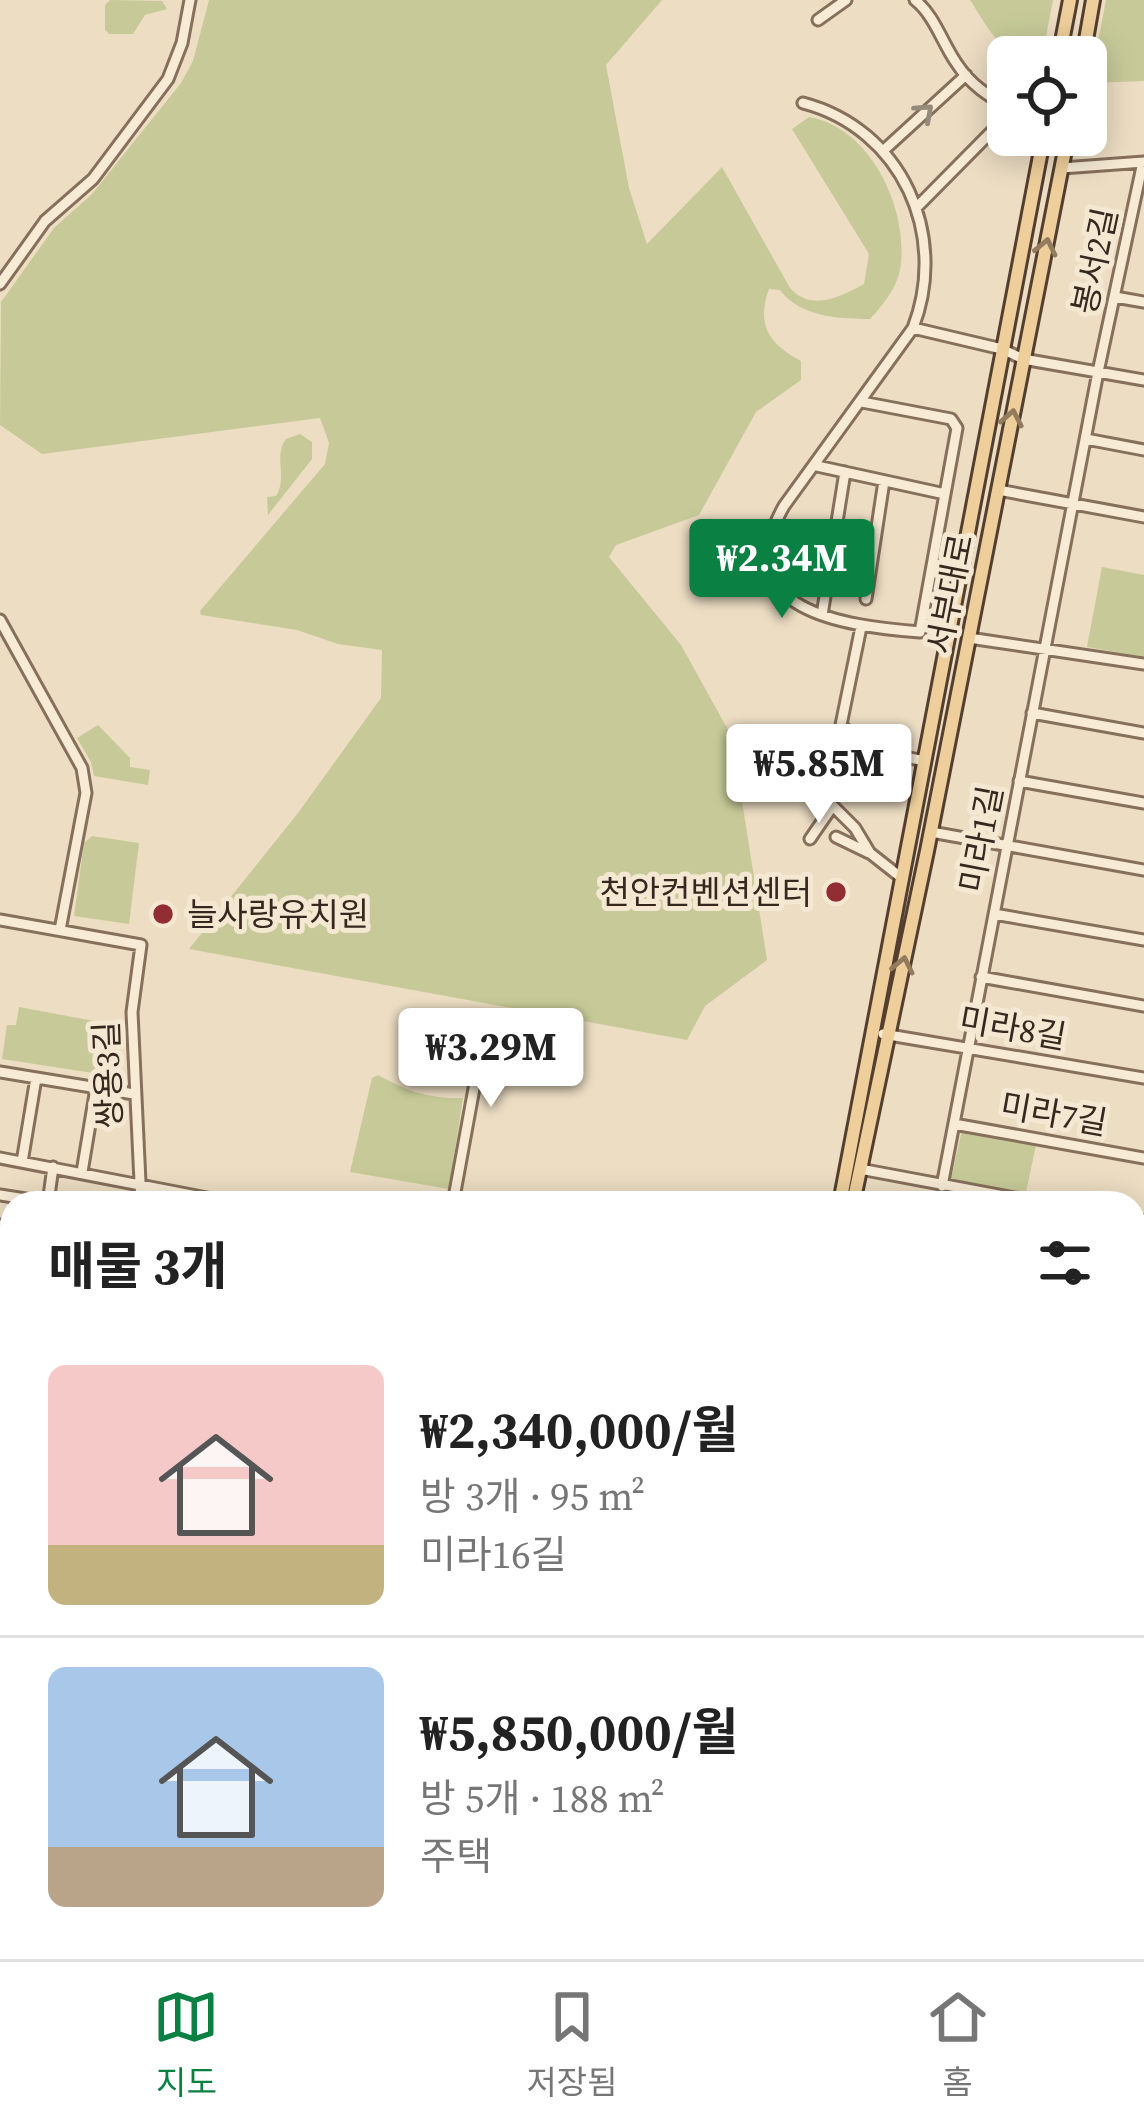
<!DOCTYPE html>
<html lang="ko">
<head>
<meta charset="utf-8">
<style>
	:root { --surface:#fff; --page:#f2f2f2; --text:#222; --muted:#767676; --line:#e0e0e0; --accent:#0b8043 }
	body { margin:0; font-family:"Source Serif 4","Noto Sans KR",serif; background:var(--page); color:var(--text); height:100vh; display:flex; flex-direction:column; font-size:45px; white-space:nowrap }
	* { box-sizing:border-box; margin:0 }
	p { font-size:39px; color:var(--muted) }
	.icon { flex:none; width:66px; height:66px; fill:none; stroke:currentColor; stroke-width:2; stroke-linecap:round; stroke-linejoin:round }
	.map { position:relative; flex:1; overflow:hidden }
	.side { position:absolute; left:0px; top:1191px; width:1146px; height:768px; display:flex; flex-direction:column; background:var(--surface); border-radius:36px 36px 0 0; box-shadow:0 6px 30px #0003 }
	.side>* { flex:none }
	.controls { position:absolute; left:987px; top:36px; display:grid; gap:24px }
	.controls a { display:grid; place-items:center; width:120px; height:120px; border-radius:18px; background:var(--surface); box-shadow:0 6px 30px #0003; font-size:60px }
	.price { position:absolute; translate:-50% -102px; padding:0 27px; border-radius:12px; background:#fff; color:#222; font-size:39px; line-height:78px; filter:drop-shadow(0 3px 6px #0008) }
	.price::after { content:''; position:absolute; left:50%; top:72px; width:36px; height:27px; margin-left:-18px; background:inherit; clip-path:polygon(0 0,100% 0,50% 100%) }
	.price.active { background:var(--accent); color:#fff }
	ul { padding:0; list-style:none }
	li { display:flex; align-items:center; gap:36px; height:300px; padding:0 48px }
	li+li { border-top:3px solid var(--line) }
	li span { display:grid; place-items:center; flex:none; width:336px; height:240px; border-radius:18px; color:#555 }
	li>.icon { margin-inline-start:auto }
	span .icon { width:144px; height:144px; fill:#fffc; stroke-width:1 }
	li b { font-size:51px }
	h2 { display:flex; justify-content:space-between; align-items:center; height:144px; padding:0 48px; font-size:51px }
	.tabs { display:flex; justify-content:space-around; align-items:center; height:168px; border-top:3px solid var(--line); background:var(--surface); font-size:33px; color:var(--muted) }
	.tabs a { display:grid; justify-items:center; gap:6px }
	.tabs .active { color:var(--accent) }
	.map>svg:first-child { display:block }
	.green { fill:#c7ca98 }
	.lines { fill:none; stroke-linecap:round; stroke-linejoin:round }
	.minor-casing { stroke:#866f5b; stroke-width:15 }
	.major-casing { stroke:#533e2f; stroke-width:18 }
	.minor { stroke:#f7ebd6; stroke-width:9 }
	.major { stroke:#eecf9c; stroke-width:12 }
	.rail-casing { stroke:#36281e; stroke-width:8 }
	.rail { stroke:#f4e8d3; stroke-width:3; stroke-dasharray:9; stroke-linecap:butt }
	.oneway { stroke:#968a7a }
	.oneway2 { stroke:#927c5d }
	.poi-dot { fill:#922d34; stroke:#f4e8d3; stroke-width:4.5 }
	.labels { text-anchor:middle; dominant-baseline:central; stroke-width:10; stroke-linejoin:round; paint-order:stroke }
	.street-label { font-size:33px; fill:#36281e; stroke:#f4e8d3 }
	.poi-label { font-size:33px; fill:#36281e; stroke:#f4e8d3; text-anchor:end }
</style>
</head>
<body>
<div class="map">
<svg width="1144" height="1959" viewBox="0 0 1144 1959">
	<rect width="100%" height="100%" fill="#ecddc3"/>
	<!-- green -->
	<path class="green" d="M110,0L162,1L167,9L145,15L133,34H109L105,30V5Z
		M209,0H662L606,65L629,188L647,244L722,167L790,288C812,312 840,297 864,284L869,254L792,129L809,117C869,127 907,205 901,263C899,285 885,303 870,319C840,319 800,317 780,290L769,289C756,325 769,344 801,361V380L756,412L699,515L616,545L609,557L681,645L732,737L767,960L705,1006L687,1040L189,949L298,813L381,698L382,650L338,644L297,630L201,615L200,611L325,464L329,443L320,418L42,454L0,425L1,302L54,228L92,194L181,83L193,61Z
		M970,0H1053L1042,57C1000,57 991,32 970,0Z
		M1106,0H1144V81L1090,83Z
		M300,434L312,442V459L268,515L267,497L276,496C288,477 273,456 286,439Z
		M1102,567L1144,575V657L1087,647Z
		M98,725L130,758V767L150,770L148,785L94,776L91,762L77,738Z
		M92,836L139,843L129,924L74,916L84,843Z
		M19,1007L105,1023L106,1075L2,1059L7,1025H16Z
		M378,1075C407,1091 429,1099 463,1098L449,1189L350,1172L372,1078Z
		M962,1130L1036,1145L1025,1197L950,1182Z"/>
	<g class="lines">
		<defs>
			<path id="minor" d="M915,0C935,16 942,43 957,64C970,84 988,96 1008,107
				M818,20L846,0
				M803,103C902,129 949,235 913,328
				M884,150L966,75
				M1062,168L1144,162
				M917,207L1008,115
				M0,284L45,221L93,179L168,79L182,43L190,0
				M1115,297L1144,302
				M862,402L951,419L957,428L920,632C845,626 725,611 784,506L913,328L1002,349L1023,359L1144,380
				M1086,439L1144,450
				M817,466L945,494
				M998,490L1144,517
				M866,599L884,481
				M822,615L845,472
				M0,620L82,768L86,793L60,930
				M861,627L841,725L869,750L925,761
				M969,638L1144,664
				M1032,713L1144,733
				M816,746L805,778L855,828L870,853L903,879
				M1019,781L1144,803
				M931,832L1144,870
				M836,837L869,853
				M810,839L832,807
				M994,914L1144,940
				M0,920L141,945L132,1012L141,1203
				M981,977L1144,1006
				M883,1034L1144,1078
				M0,1072L134,1094
				M954,1124L1144,1158
				M0,1158L233,1203
				M22,1162L36,1078
				M860,1169L1042,1203
				M82,1172L96,1088
				M942,1186L1098,372L1143,162
				M0,1195L51,1203
				M48,1203L53,1167
				M453,1203L477,1072L513,1040L524,1022
				M1134,1219L1144,1221
				M0,1225L12,1228
				M0,1281L12,1283
				M1134,1292L1144,1240
				M0,1326L12,1328
				M1134,1356L1144,1358
				M0,1369L12,1371
				M1134,1421L1144,1423
				M1134,1491L1144,1493
				M0,1524L6,1483
				M1134,1560L1144,1562
				M0,1593L12,1595
				M1134,1639L1144,1638
				M0,1652L12,1653
				M12,1724L7,1752L12,1773
				M1134,1895L1144,1883
				M1134,1935L1144,1944
				M58,1947L61,1959
				M226,1947L281,1959
				M1007,1947L1019,1959
				M72,1959L112,1947
				M299,1959L301,1947
				M479,1959L481,1947
				M686,1959L688,1947
				M717,1959L719,1947
				M980,1959L992,1947
				M1079,1959L1090,1947"/>
			<path id="major" d="M1059,57L1070,0
				M1083,57L1093,0
				M840,1203L1044,135
				M853,1203L927,851L1068,135
				M0,1402L12,1404
				M0,1422L12,1424
				M1134,1743L1144,1753
				M1134,1777L1144,1786
				M1134,1792L1144,1802
				M698,1959L699,1947
				M711,1959L713,1947"/>
		</defs>
		<!-- minor casing -->
		<use href="#minor" class="minor-casing"/>
		<!-- major casing -->
		<use href="#major" class="major-casing"/>
		<!-- minor -->
		<use href="#minor" class="minor"/>
		<!-- major -->
		<use href="#major" class="major"/>
		<defs>
			<path id="rail" d="M1134,1727L1144,1721
				M851,1959L864,1947"/>
		</defs>
		<!-- rail casing -->
		<use href="#rail" class="rail-casing"/>
		<!-- rail -->
		<use href="#rail" class="rail"/>
	</g>
	<!-- one-way arrows -->
	<defs><path id="oneway-chevron" d="M-2-3.5L2.5 0L-2 3.5" fill="none" stroke-width="1.6" stroke-linecap="round" stroke-linejoin="round" transform="scale(3)"/></defs>
	<use class="oneway" href="#oneway-chevron" transform="translate(925 112) rotate(-42)"/>
	<g class="oneway2">
		<use href="#oneway-chevron" transform="translate(1046 247) rotate(-78)"/>
		<use href="#oneway-chevron" transform="translate(1012 418) rotate(-79)"/>
		<use href="#oneway-chevron" transform="translate(903 965) rotate(-78)"/>
	</g>
	<!-- markers -->
	<g class="poi-dot">
		<circle cx="836" cy="892" r="12"/>
		<circle cx="163" cy="914" r="12"/>
	</g>
	<g class="labels">
		<!-- street labels -->
		<g class="street-label">
			<text transform="translate(1095 261) rotate(-78)">봉서2길</text>
			<text transform="translate(950 594) rotate(-79)">서부대로</text>
			<text transform="translate(981 839) rotate(-79)">미라1길</text>
			<text transform="translate(1013 1028) rotate(10)">미라8길</text>
			<text transform="translate(108 1075) rotate(-92)">쌍용3길</text>
			<text transform="translate(1054 1114) rotate(10)">미라7길</text>
		</g>
		<!-- poi labels -->
		<g class="poi-label">
			<text x="812" y="892">천안컨벤션센터</text>
			<text x="187" y="914" text-anchor="start">늘사랑유치원</text>
		</g>
	</g>
</svg>
<div class="controls">
<a><svg class="icon" aria-label="locate" viewBox="0 0 24 24"><circle cx="12" cy="12" r="6"/><path d="M12 2v4M12 18v4M2 12h4M18 12h4"/></svg></a>
</div>
<b class="price active" style="left:782px;top:621px">₩2.34M</b>
<b class="price" style="left:819px;top:826px">₩5.85M</b>
<b class="price" style="left:491px;top:1110px">₩3.29M</b>
<section class="side">
<h2>매물 3개<svg class="icon" aria-label="filters" viewBox="0 0 24 24"><path d="M4 7h16M4 17h16"/><circle cx="9" cy="7" r="2"/><circle cx="15" cy="17" r="2"/></svg></h2>
<ul>
<li><span style="background:linear-gradient(#f6c9c9 75%,#c2b280 0)"><svg class="icon" aria-label="home" viewBox="0 0 24 24"><path d="M3 11l9-7 9 7M6 9v11h12V9"/></svg></span><div><b>₩2,340,000/월</b><p>방 3개 · 95 m²</p><p>미라16길</p></div></li>
<li><span style="background:linear-gradient(#a9c7e8 75%,#b9a48a 0)"><svg class="icon" aria-label="home" viewBox="0 0 24 24"><path d="M3 11l9-7 9 7M6 9v11h12V9"/></svg></span><div><b>₩5,850,000/월</b><p>방 5개 · 188 m²</p><p>주택</p></div></li>
</ul>
</section>
</div>
<nav class="tabs">
<a class="active"><svg class="icon" aria-label="map" viewBox="0 0 24 24"><path d="M3 6l6-2 6 2 6-2v14l-6 2-6-2-6 2zM9 4v14M15 6v14"/></svg>지도</a>
<a><svg class="icon" aria-label="saved" viewBox="0 0 24 24"><path d="M7 4h10v16l-5-4-5 4z"/></svg>저장됨</a>
<a><svg class="icon" aria-label="home" viewBox="0 0 24 24"><path d="M3 11l9-7 9 7M6 9v11h12V9"/></svg>홈</a>
</nav>
</body>
</html>
